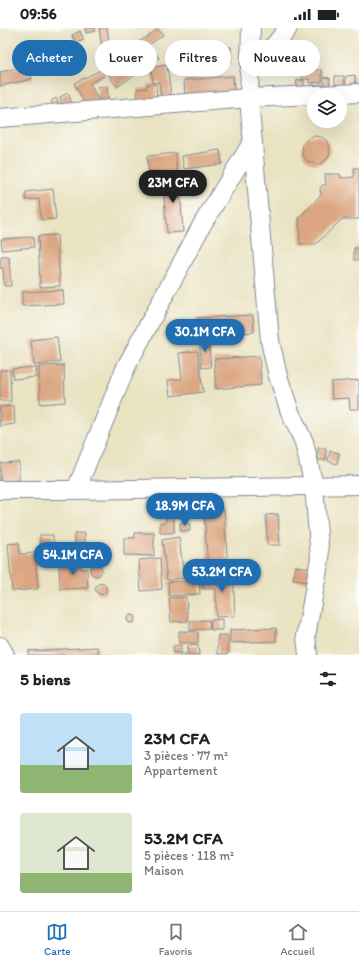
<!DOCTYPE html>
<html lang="fr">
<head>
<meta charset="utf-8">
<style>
	:root { --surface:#fff; --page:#f6f6f6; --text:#202124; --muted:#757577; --line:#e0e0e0; --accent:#1f6fb2 }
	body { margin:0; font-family:Itim,sans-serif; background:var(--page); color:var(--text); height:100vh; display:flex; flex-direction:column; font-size:15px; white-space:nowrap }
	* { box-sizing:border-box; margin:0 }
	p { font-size:13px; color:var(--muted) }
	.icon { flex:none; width:22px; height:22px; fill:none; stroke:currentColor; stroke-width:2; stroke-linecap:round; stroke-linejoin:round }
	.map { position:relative; height:627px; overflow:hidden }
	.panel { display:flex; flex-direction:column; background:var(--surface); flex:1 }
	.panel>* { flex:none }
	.guide { position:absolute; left:12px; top:12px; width:335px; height:36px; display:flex; gap:8px }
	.tools { position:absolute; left:307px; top:60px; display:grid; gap:8px }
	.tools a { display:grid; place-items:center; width:40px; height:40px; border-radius:50%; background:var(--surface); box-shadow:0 4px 16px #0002; font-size:20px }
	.price { position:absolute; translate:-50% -34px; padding:0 9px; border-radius:14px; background:var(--accent); color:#fff; font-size:13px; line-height:26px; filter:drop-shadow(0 1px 2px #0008) }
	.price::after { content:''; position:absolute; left:50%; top:24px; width:12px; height:9px; margin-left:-6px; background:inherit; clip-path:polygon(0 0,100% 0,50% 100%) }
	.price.active { background:#222; color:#fff }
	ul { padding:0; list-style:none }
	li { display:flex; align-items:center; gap:12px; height:100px; padding:0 20px }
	li span { display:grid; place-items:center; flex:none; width:112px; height:80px; border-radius:4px; color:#555 }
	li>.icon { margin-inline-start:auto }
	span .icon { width:48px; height:48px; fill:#fffc; stroke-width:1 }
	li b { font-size:17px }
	h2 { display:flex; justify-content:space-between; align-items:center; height:48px; padding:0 20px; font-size:17px }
	.tag { padding:0 14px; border-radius:18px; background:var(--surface); box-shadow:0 4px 16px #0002; font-size:14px; line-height:36px }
	.tag.active { background:var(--accent); color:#fff }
	.status { display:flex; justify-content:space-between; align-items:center; height:28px; padding:0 20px; background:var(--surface); direction:ltr }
	.status svg { height:11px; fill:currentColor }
	.tabs { display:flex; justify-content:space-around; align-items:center; height:56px; border-top:1px solid var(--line); background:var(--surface); font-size:11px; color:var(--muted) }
	.tabs a { display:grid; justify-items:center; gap:2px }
	.tabs .active { color:var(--accent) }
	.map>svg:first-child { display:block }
	.building { fill:#dba681 }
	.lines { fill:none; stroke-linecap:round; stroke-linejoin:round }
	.street-casing { stroke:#828990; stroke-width:20 }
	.street { stroke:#fff; stroke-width:18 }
</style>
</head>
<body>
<div class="status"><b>09:56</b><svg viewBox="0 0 49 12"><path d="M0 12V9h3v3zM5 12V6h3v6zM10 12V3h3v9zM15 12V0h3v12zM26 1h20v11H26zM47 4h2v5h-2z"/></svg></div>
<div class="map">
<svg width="359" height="627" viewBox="0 0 359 627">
	<rect width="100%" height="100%" fill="#fdfcf7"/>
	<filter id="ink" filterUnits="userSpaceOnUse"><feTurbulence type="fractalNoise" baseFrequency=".025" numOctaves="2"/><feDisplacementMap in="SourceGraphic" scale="8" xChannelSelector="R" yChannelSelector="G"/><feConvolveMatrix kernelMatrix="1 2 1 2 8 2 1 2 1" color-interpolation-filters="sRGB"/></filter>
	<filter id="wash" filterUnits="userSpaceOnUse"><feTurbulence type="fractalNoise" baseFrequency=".012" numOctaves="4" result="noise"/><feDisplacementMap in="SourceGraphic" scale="16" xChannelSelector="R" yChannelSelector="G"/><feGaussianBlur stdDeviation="0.9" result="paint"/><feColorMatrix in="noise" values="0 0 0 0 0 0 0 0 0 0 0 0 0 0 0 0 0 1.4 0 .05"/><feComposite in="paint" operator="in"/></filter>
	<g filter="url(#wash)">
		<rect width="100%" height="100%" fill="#e9e3c2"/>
		<g id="blocks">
			<!-- building -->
			<path class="building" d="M85,0H95L96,3L86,5Z
				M99,0H107L110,20H102Z
				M158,1L163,7L149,17L159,30L117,59L103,39Z
				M80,3L84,12L76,15L72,7Z
				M77,17L82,26L45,45L40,36Z
				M231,19V34L212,35V20Z
				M209,26L211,36L173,43L171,34Z
				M285,28L292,30L289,39L282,36Z
				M167,37L171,67L161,69L159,54L153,55L151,40Z
				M29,38L32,51L0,58V44Z
				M101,42L104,48L90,55L98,72L86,78L74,55Z
				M322,42V54L309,55V51H302V43Z
				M355,47L356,61H346V48Z
				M233,48L234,64L185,69L184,52Z
				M335,48H344V62H335Z
				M324,49L330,50L329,65L310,64L311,57H324Z
				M297,52H304V61L296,60Z
				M147,56H156L157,75L138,76L137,61L147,60Z
				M107,58L109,78L100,79L98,60Z
				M68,65L72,75L63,79L60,69Z
				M56,70L59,76L54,78L51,73Z
				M302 122a14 14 0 1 1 28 0a14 14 0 1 1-28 0Z
				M220,122L222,136L184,141L182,128Z
				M176,125L177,144L149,147L147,128Z
				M354,140H359V191H342L316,216H300L299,190L321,167L320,161L322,157H326L325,146H340L341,150L354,149Z
				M179,147L183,204L167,205L162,148Z
				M53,161L56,191L41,192L39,171L26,172V164Z
				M57,207L60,258L40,259L38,208Z
				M33,209L34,219L2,222L1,211Z
				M354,220H359V232H354Z
				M1,229H9L11,258H4L3,240H0Z
				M63,262L64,276L22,278V264Z
				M253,287L254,304L198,307L197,290Z
				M57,309L60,334L34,337L31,312Z
				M208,309L211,339L202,340L199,311Z
				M198,323L203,364L170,368L168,352L182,351L179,325Z
				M259,328L261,357L216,361L214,331Z
				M64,337L65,374L40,376L39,338Z
				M36,339L37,349L13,351L12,341Z
				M0,342H10L11,373H0Z
				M359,352V381H350L349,370L332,371L331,354Z
				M14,378L15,396L0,398V379Z
				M318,420H326V432H318Z
				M330,423L339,425L337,436L328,433Z
				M19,434V454H0V435Z
				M224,481L228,542L208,543L204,483Z
				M278,486L280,517H267L266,487Z
				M166,487H174V505H160V495H166Z
				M180,495L190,496V503H180Z
				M75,505H85V519H75Z
				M135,505H154V528L124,527V510H135Z
				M40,507H53L54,529L41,530Z
				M179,509L184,550L167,552L162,512Z
				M19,515L20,526L35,525L38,561L12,563L8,516Z
				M160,530L162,561L141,563L139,532Z
				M81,535V541H87L88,560L60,561L59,536Z
				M90 542a6 6 0 1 1 12 0a6 6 0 1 1-12 0Z
				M296,538L310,540L308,554L293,552Z
				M202,546H233L235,588L216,589V561H203Z
				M199,552L200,566L169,568L168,554Z
				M95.5 561a5.5 5.5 0 1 1 11 0a5.5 5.5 0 1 1-11 0Z
				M186,569L188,593L171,594L169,570Z
				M127 591a4 4 0 1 1 8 0a4 4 0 1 1-8 0Z
				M222,591V602H211V592Z
				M209,592L210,601L190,602V593Z
				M276,600V613L230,615V602Z
				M179,603L198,604V615H179Z
				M218,607H228V626H218Z
				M181,617V625H173V618Z
				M198,617L199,627H179L188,625L187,618Z
				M98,619V627H28V623Z"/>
		</g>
	</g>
	<g filter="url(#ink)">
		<use href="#blocks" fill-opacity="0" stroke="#828990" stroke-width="1"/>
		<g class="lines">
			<defs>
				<path id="street" d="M251,0L249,70L270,313L278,348L290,384L304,414L314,458L320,530L306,608L308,627
					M249,45L278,13L288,0
					M318,67L359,65
					M0,90L249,70L314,67
					M0,462H76L359,457
					M76,462L126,339L203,195L253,113
					M0,618L5,627"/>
			</defs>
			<!-- street casing -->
			<use href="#street" class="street-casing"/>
			<!-- street -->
			<use href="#street" class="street"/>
		</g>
	</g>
</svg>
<div class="tools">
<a><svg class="icon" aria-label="layers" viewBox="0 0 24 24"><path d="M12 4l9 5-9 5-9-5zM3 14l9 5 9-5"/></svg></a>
</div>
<b class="price active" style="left:173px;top:176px">23M CFA</b>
<b class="price" style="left:205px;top:325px">30.1M CFA</b>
<b class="price" style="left:185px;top:499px">18.9M CFA</b>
<b class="price" style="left:73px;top:548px">54.1M CFA</b>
<b class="price" style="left:222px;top:565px">53.2M CFA</b>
<div class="guide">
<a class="tag active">Acheter</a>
<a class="tag">Louer</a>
<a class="tag">Filtres</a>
<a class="tag">Nouveau</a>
</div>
</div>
<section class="panel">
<h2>5 biens<svg class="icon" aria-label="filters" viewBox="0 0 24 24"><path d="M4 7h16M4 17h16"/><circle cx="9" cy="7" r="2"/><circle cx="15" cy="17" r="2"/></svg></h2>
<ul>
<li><span style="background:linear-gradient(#bfe0f5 65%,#8fb573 0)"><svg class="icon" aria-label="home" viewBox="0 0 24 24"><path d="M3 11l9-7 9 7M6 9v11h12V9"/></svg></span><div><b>23M CFA</b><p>3 pièces · 77 m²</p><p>Appartement</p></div></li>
<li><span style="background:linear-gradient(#dfe7d0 75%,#8fb573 0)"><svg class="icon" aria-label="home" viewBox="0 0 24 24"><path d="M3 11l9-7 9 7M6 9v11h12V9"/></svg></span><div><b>53.2M CFA</b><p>5 pièces · 118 m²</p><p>Maison</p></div></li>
</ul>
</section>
<nav class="tabs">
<a class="active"><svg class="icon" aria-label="map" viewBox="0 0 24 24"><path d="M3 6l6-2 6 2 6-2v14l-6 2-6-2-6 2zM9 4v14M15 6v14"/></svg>Carte</a>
<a><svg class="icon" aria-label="saved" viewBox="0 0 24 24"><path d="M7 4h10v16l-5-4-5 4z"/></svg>Favoris</a>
<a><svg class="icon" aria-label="home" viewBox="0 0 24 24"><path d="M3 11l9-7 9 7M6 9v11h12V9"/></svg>Accueil</a>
</nav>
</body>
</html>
